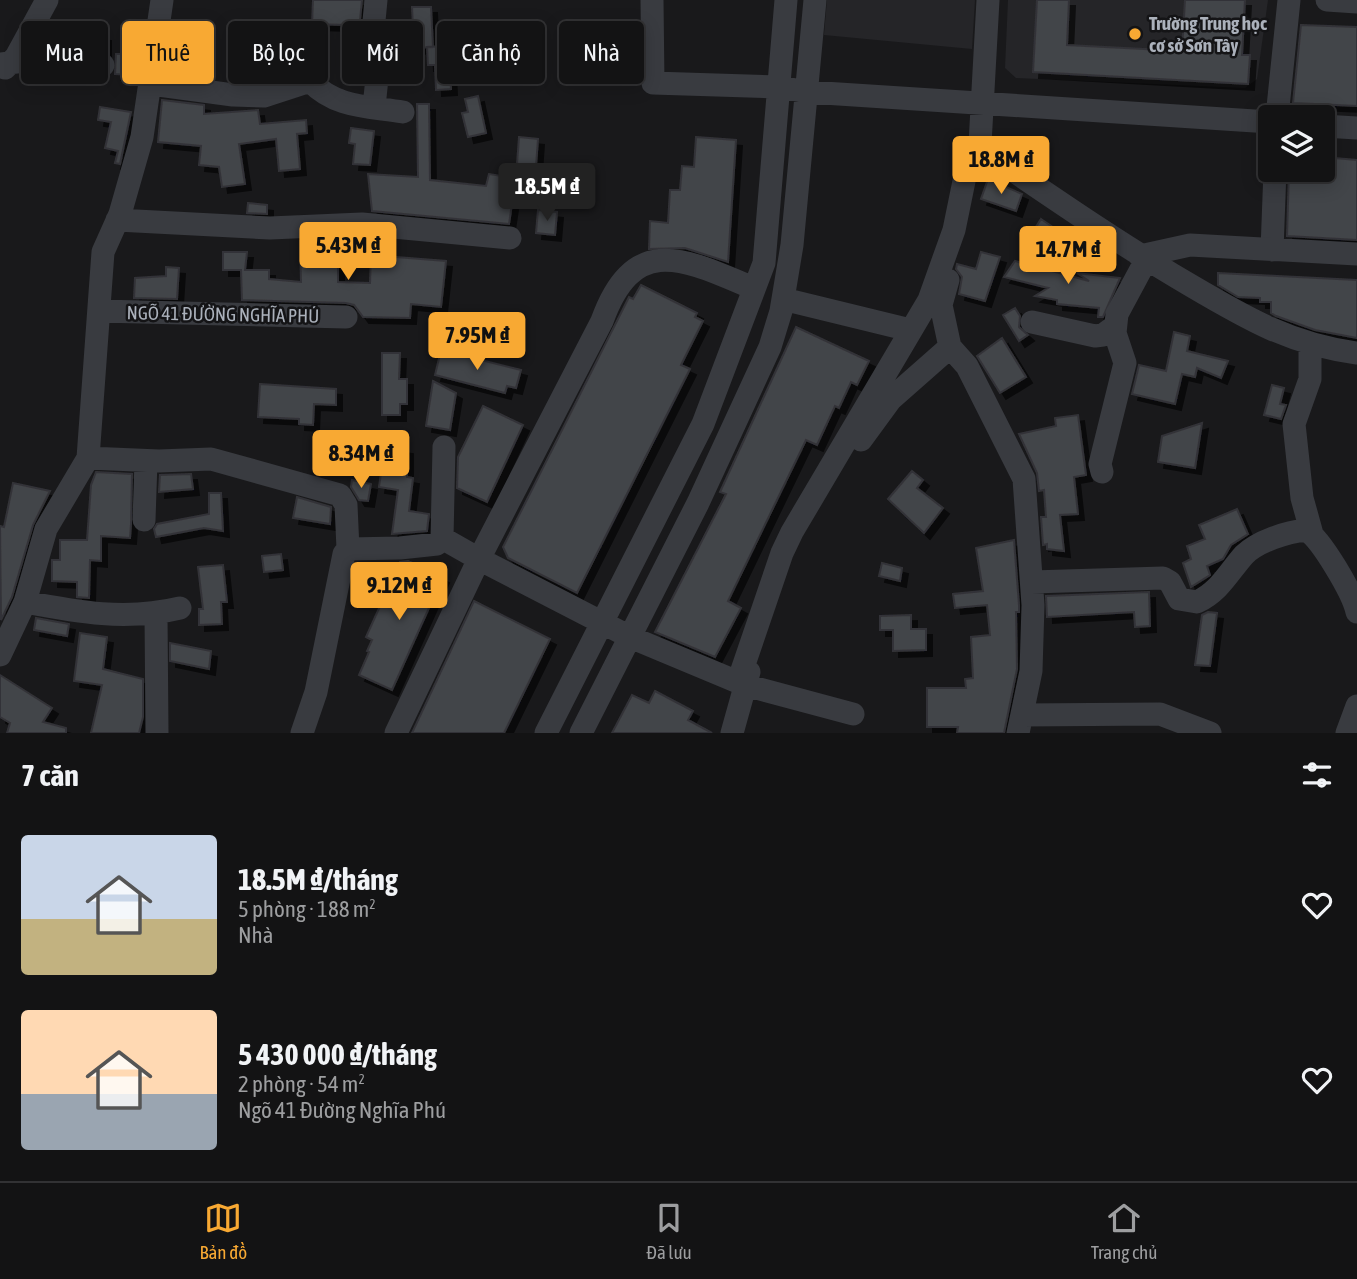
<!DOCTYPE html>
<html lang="vi">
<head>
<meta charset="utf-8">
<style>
	:root { --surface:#131314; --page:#202022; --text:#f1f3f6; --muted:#9d9ea0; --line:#323234; --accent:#f8a933 }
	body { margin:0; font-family:"Asap Condensed",sans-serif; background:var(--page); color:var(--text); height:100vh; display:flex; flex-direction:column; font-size:26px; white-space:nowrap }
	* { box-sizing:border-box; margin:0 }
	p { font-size:23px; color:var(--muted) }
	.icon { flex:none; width:38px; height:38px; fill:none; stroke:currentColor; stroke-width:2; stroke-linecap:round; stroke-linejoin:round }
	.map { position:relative; height:733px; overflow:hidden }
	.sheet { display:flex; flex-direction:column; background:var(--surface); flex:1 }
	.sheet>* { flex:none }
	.top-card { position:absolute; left:21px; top:21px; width:700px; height:63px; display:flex; gap:14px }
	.controls { position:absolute; left:1258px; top:105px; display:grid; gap:14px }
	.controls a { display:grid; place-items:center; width:77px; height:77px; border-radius:7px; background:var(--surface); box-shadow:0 4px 18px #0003,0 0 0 2px var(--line); font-size:35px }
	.price { position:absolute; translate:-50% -60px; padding:0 16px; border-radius:7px; background:var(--accent); color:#111; font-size:23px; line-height:46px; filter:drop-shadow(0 2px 4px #0008) }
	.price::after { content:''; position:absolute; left:50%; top:42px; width:21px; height:16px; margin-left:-10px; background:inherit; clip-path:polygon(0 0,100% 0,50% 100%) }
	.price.on { background:#222; color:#fff }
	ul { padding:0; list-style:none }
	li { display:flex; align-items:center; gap:21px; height:175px; padding:0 21px }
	li span { display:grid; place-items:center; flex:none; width:196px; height:140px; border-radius:7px; color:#555 }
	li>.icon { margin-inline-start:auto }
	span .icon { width:84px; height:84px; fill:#fffc; stroke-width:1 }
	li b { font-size:30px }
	h2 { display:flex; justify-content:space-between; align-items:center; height:84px; padding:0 21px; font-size:30px }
	.tag { padding:0 24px; border-radius:7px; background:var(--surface); box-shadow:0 4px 18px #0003,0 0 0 2px var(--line); font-size:24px; line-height:63px }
	.tag.on { background:var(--accent); color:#111 }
	.tabs { display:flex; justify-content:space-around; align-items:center; height:98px; border-top:2px solid var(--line); background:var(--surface); font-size:19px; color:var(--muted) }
	.tabs a { display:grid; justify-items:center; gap:4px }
	.tabs .on { color:var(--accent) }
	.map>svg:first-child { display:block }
	.built { fill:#252528 }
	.building { fill:#434448; stroke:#333337; stroke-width:2; filter:url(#shadow) }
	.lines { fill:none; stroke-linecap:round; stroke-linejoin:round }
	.minor { stroke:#393b40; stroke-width:23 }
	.poi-dot { fill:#f8a933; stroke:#141416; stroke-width:2.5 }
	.labels { text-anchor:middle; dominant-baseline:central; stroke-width:5; stroke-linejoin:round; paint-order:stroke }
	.poi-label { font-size:19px; font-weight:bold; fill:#abb1bb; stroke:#141416; text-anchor:start }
	.street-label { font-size:19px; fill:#abb1bb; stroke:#141416 }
</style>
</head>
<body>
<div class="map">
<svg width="1357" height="733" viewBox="0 0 1357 733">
	<defs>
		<filter id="shadow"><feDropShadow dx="6" dy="6" stdDeviation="0" flood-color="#0009"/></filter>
	</defs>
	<rect width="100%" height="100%" fill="#19191b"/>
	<!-- built -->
	<path class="built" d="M827,0H975L972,49L824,35Z
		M1008,0H1268L1257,79L1245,88L1016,78L1005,68Z"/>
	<!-- building -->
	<path class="building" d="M313,0H362L359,30L345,29V25L312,24Z
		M1037,0H1069L1067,45L1182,51L1185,0H1245L1242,55H1250L1248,84L1033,72Z
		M412,7H431L433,47L414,48Z
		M1301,25L1357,27V106L1293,103Z
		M82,34L105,35V51L82,49Z
		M449,46L451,89L436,90L435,65H428L427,47Z
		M116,54H129V62H133V75L115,74Z
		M478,96L486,133L468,137L462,113L468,112L465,99Z
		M162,100L204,105V114L258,110L260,124L306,120L307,133L297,134L300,169L279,171L276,139L239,144L245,184L222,187L219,167L199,165L201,146L158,142Z
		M417,104H429L430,180L486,186L489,174L509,177L504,203L512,204L509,224L372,211L368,174L418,177Z
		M100,107L131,112L120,164L115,163L118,151L105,148L111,122L98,120Z
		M351,128L374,131L370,165L353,164L355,144L349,143Z
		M519,137L538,139L535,180L516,178Z
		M696,137L736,140L728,262L685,248L649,249L650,221L668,223L670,190H680L682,166L694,167Z
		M1323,157L1357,160V240L1287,236L1289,170H1323Z
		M988,179L1022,194L1016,211L981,199Z
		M248,203L267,205V214L247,213Z
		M538,210L557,212L555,235L536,233Z
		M1041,219L1063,234L1061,262L1027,241Z
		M338,239V282L370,283L371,255L446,261L441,307L411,304L410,318L363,317L354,305L346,303L242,300L241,270H223V252H247L245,270H269V279L301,282L300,241Z
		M981,252L1000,257L985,301L959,294L962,277L956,269L957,264L976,269Z
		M1015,261L1089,281L1077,273L1120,278L1103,317H1098L1099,308L1057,304V300L1035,296L1048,288L1004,277Z
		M166,267L179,268L177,299L134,298L135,278L166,276Z
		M1218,273L1357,280V338L1315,330L1276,316L1271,313V302H1260V298L1238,297L1218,285Z
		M641,285L697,313L695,317L703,321L681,365L690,369L577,593L508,558L503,547L629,297L633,299Z
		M1015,308L1020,316L1019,327L1028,335L1019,341L1003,315Z
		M796,327L869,361L857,385L851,382L839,408L835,406L817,445L806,440L728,601L741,608L715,657L655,632L726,494L720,492Z
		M1174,332L1190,336L1187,351L1228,361L1221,378L1197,368L1195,377L1182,374L1175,404L1132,394L1139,365L1166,371Z
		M1002,338L1026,377L1000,393L977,356Z
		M441,350L521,370L516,388L507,386L505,393L435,375Z
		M382,353H400L399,379H407V404H400V415H382Z
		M433,381L456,393L450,430L426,426Z
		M260,384L336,389V405L314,404L313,425L299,424V419L258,417Z
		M1272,385L1284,388L1280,404L1286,405L1281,419L1264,415Z
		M483,406L523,425L487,502L457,488L458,457Z
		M1078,415L1086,475L1074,477L1078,514L1060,515L1064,551L1047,549V544L1043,545L1041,517H1046L1044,490L1039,491L1037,473L1019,434L1056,426L1055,418Z
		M1202,423L1195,468L1158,462L1162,436Z
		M385,445L407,448V477L413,478L409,511L429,514L427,531L392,534L398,490L379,487Z
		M912,471L923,480L917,488L943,508L924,533L888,499Z
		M96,472L132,474L131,524L130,538L101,536V561L90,560L89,598L77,597V582L52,581V560H60V540H87L91,485Z
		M191,474L193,489L159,492L160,475Z
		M352,480L371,484L368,501L359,500L351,487Z
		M13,483L50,491L33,525L12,597L1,620L0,526L4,527Z
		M209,493H221L223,531L204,528L156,537L154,529L157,524L209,514Z
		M297,497L331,507L330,524L293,518Z
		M1237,509L1248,534L1231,545L1223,559L1207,566L1210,575L1191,587L1183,563L1191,559L1187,546L1205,539L1199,525Z
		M1014,540L1019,605V612H1016L1017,669L1004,733H957L958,727H927V688H966L965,679L973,678L971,637L990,635L987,605L955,608L953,594L983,591L976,548Z
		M281,554L283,570L264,572L262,556Z
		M408,561L443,577L392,690L359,675L369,652L367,651L372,640L366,637L400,562Z
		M882,563L902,568L900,581L879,576Z
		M223,565L227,602H221L222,624L199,625V609H203L198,567Z
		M1149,592L1150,626L1135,627L1134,612L1047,617L1046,596Z
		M474,601L550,639L504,733H412Z
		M1208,612L1217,613L1210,666L1195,665L1202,615Z
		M911,615V629H926V650L893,651V630H880V616Z
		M36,618L69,624L67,636L34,630Z
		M80,633L107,637L103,669L143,679V717L139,733H91L102,685L74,681Z
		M170,643L211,651L209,669L170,661Z
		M0,675L52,708L43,722L66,728V733H7L10,723L0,717Z
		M655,691L693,711L688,720L712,733H612L632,695L649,703Z"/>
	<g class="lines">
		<!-- minor -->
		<path class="minor" d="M652,0L653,83L779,87L808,92L1270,122
			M1327,0L1357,2
			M0,64L33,60L103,65
			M5,68L16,57L47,0
			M312,82L313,44
			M151,84L233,95L264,96L310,81C336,108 367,106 403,112
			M374,107L380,49L373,31L376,0
			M1277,117L1289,0
			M1323,126L1357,128
			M979,162L988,0
			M117,220L270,228L362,224L510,238
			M1272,250L1275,170
			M1140,256L1190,245L1357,254
			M948,280L941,305L950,347L967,366L1024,479L1033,605L1031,671L1018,733
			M753,288C684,259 634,232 602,321L479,559L630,637L745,685L853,714
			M783,299L910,330
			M99,311L346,317
			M1032,322L1095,336L1103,335L1115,326
			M1310,344V379L1294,424L1302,498L1312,534
			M861,440L891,399L950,347
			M88,458L159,461L211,459L340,495L346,505L348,549
			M1102,472L1100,464L1125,363L1115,333L1117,314L1146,260
			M144,520L146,461
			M1032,582L1163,578L1170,582L1179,599L1197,602C1220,591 1228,573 1244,555C1258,541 1287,532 1306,530C1321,539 1353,593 1357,612
			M25,602C78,612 126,621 180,608
			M156,614L157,733
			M0,655L25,602L46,529L88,458L103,252L120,214L142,137L162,0
			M738,682L782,553L792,532L929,300L954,230L971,147L980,148C1049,195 1118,243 1190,285C1246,318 1292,345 1357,353
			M1022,715L1160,714L1210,733
			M302,733L316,692L344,554L348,549L400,548L437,544L442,538L444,447
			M396,733L479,559L442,538
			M546,733L703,424L764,263L786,0
			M581,733L698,503L770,347L781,311L792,245L815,0
			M732,733L749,672
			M1347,733L1357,706"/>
	</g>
	<!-- markers -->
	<circle class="poi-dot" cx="1135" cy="34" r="7"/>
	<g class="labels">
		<!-- poi labels -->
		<g class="poi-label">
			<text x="1149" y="23">Trường Trung học<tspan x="1149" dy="22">cơ sở Sơn Tây</tspan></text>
		</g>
		<!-- street labels -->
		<g class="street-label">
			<text transform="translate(223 314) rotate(1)">NGÕ 41 ĐƯỜNG NGHĨA PHÚ</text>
		</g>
	</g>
</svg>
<div class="controls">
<a><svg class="icon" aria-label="layers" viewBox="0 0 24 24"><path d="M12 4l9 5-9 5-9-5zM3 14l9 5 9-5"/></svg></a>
</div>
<b class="price" style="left:1001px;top:196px">18.8M ₫</b>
<b class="price on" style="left:547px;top:223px">18.5M ₫</b>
<b class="price" style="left:348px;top:282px">5.43M ₫</b>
<b class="price" style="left:1068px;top:286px">14.7M ₫</b>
<b class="price" style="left:477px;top:372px">7.95M ₫</b>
<b class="price" style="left:361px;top:490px">8.34M ₫</b>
<b class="price" style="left:399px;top:622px">9.12M ₫</b>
<div class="top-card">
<a class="tag">Mua</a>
<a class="tag on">Thuê</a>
<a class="tag">Bộ lọc</a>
<a class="tag">Mới</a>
<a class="tag">Căn hộ</a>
<a class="tag">Nhà</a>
</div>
</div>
<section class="sheet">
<h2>7 căn<svg class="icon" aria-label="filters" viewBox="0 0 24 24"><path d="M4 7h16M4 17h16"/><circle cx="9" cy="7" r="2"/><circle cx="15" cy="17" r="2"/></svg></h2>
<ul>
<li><span style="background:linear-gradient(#c9d6e8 60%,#c2b280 0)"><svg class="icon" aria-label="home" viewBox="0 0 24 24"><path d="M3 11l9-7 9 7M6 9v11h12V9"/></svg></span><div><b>18.5M ₫/tháng</b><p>5 phòng · 188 m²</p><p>Nhà</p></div><svg class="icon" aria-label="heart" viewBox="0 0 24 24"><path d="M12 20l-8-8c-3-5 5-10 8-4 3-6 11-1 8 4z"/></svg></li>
<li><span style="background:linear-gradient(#ffd9b3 60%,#9aa5b1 0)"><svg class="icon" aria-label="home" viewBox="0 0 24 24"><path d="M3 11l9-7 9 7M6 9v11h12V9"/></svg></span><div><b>5 430 000 ₫/tháng</b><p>2 phòng · 54 m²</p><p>Ngõ 41 Đường Nghĩa Phú</p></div><svg class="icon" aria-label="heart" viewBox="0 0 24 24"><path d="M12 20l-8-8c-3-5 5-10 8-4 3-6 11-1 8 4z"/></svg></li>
</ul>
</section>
<nav class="tabs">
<a class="on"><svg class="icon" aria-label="map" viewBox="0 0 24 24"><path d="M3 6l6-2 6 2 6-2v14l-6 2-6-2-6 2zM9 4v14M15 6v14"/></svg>Bản đồ</a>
<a><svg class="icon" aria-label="saved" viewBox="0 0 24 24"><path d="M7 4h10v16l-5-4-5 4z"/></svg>Đã lưu</a>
<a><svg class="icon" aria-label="home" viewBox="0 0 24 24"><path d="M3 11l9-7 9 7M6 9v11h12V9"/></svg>Trang chủ</a>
</nav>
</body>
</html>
